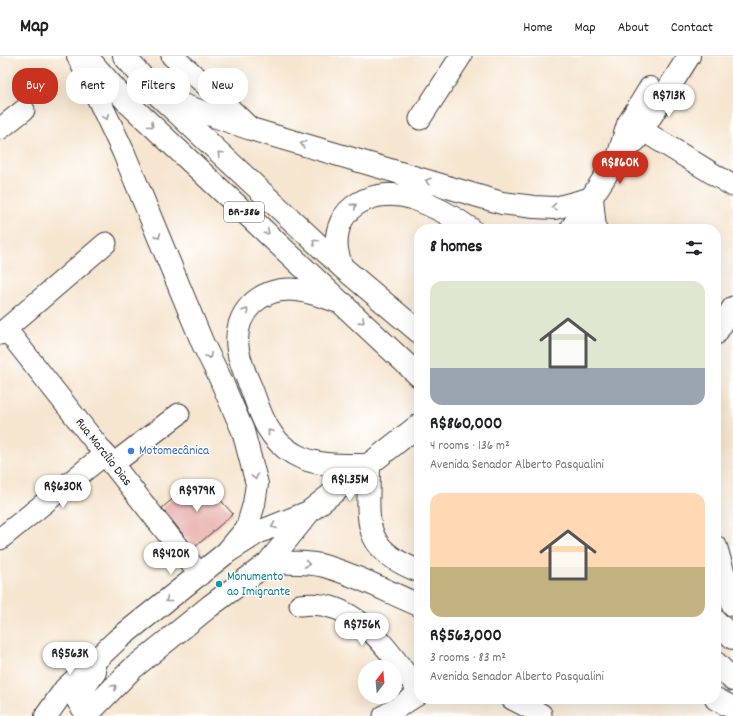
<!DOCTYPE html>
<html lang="en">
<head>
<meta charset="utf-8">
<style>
	:root { --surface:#fff; --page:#f2f2f2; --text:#202124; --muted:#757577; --line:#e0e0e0; --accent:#c8321e }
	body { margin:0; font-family:Dekko,sans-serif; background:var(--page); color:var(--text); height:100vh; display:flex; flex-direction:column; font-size:15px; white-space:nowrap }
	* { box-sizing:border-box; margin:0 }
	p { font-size:13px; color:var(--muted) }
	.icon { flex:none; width:22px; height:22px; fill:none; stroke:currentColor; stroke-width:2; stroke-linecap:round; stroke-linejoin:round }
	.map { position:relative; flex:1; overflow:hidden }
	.sheet { position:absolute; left:414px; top:168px; width:307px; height:480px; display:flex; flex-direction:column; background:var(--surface); border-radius:16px; box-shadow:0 4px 16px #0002 }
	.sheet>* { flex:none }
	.guide { position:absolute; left:12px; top:12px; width:342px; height:36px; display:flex; gap:8px }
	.needle { width:26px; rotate:16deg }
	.tools { position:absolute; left:358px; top:604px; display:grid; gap:8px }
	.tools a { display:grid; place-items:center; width:44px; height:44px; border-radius:50%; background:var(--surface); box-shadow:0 4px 16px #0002; font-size:20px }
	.price { position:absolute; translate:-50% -34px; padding:0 9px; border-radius:14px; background:#fff; color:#222; font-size:13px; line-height:26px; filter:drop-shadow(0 1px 2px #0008) }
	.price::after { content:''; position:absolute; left:50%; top:24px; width:12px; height:9px; margin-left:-6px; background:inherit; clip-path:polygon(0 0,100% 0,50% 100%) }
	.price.active { background:var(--accent); color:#fff }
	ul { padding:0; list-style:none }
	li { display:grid; align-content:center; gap:8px; height:212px; padding:0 16px }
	li span { display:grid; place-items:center; height:124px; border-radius:12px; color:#555 }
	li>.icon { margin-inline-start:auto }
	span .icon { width:72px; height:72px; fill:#fffc; stroke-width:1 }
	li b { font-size:17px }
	h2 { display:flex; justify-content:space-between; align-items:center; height:48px; padding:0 16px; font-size:17px }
	.pill { padding:0 14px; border-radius:16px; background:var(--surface); box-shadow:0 4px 16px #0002; font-size:14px; line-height:36px }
	.pill.active { background:var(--accent); color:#fff }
	header { display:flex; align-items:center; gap:24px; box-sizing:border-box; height:56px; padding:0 20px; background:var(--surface); border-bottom:1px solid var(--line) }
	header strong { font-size:19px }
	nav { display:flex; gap:22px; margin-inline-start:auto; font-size:14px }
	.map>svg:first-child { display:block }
	.building { fill:#e7afaa }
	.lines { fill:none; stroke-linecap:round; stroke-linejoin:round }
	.minor-casing { stroke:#3d3a37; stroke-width:23 }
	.major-casing { stroke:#3d3a37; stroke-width:24 }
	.highway-casing { stroke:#3d3a37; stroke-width:24 }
	.minor { stroke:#fff; stroke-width:21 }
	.major { stroke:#fff; stroke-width:22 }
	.highway { stroke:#fff; stroke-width:22 }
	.oneway { stroke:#999 }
	.shop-dot { fill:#3f7fe0; stroke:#fff; stroke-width:1.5 }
	.culture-dot { fill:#0f9aa8; stroke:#fff; stroke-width:1.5 }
	.labels { text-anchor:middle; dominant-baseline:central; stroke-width:3; stroke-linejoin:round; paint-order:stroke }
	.shield { fill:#fff; stroke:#606060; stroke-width:1 }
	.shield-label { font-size:12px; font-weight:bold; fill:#1c1c1c }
	.shop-label { font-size:13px; fill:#366cbe; stroke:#fff; text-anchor:start }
	.street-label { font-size:13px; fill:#1c1c1c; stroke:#fff }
	.culture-label { font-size:13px; fill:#0d838f; stroke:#fff; text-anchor:start }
</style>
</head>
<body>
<header>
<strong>Map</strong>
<nav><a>Home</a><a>Map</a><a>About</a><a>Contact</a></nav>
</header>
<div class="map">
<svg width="733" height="660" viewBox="0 0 733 660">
	<rect width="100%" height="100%" fill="#fff"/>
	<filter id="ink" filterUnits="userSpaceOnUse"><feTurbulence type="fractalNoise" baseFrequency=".025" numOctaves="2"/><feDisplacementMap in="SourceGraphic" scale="8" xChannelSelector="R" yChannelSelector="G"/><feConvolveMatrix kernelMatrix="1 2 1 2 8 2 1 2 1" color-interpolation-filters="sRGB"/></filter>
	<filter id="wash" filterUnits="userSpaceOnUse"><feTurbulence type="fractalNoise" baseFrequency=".012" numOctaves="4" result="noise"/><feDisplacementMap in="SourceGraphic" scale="16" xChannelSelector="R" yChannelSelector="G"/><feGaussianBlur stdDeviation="0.9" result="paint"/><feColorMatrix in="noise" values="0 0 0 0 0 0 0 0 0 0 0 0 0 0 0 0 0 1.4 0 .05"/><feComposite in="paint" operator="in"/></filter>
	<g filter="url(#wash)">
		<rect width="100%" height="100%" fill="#f6e5cf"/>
		<g id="blocks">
			<!-- building -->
			<path class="building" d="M205,427L233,458L194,492L162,452L189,429L195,436Z"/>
		</g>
	</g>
	<g filter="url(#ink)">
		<use href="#blocks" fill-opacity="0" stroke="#3d3a37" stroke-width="1"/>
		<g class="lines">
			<defs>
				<g id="minor">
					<path d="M172,0L207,30L251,73"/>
					<path d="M420,63L461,0"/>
					<path d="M0,73L24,54"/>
					<path d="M642,74L733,130"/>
					<path id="s1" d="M6,273L200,519"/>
					<path d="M0,278L106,187"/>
					<path d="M716,278L733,251"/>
					<path d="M113,408L179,358"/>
					<path d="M0,483L105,398"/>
					<path d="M300,549C357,541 388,595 419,635"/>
					<path d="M512,643L541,658V660"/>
					<path d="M384,660L419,638"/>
				</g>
				<path id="major" d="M619,98L628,68L650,32
					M571,173L619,99L636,84L689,0
					M87,659L78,645L80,637L95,616
					M46,660L65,633L117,584L226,497L259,476L309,456
					M86,660L132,613L210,550L268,507L310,455L419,369"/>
				<path id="highway" d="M78,0L123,95L203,288L220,322L243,375L257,428L254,448L247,472L226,497
					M86,0L128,47L419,320
					M124,0L160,41L342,211L419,276
					M160,41L251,73L502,147L534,151L555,152L592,142L595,173
					M342,211C340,206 338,199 337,194C332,149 375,131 412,142C432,149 454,161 471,173
					M344,248C328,242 313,236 297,234C260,230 232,257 238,294C240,308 247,322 252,334C261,360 269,384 294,398C316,411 344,409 369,409C369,465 359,492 419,515
					M716,491L733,549
					M268,507C286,507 306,505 324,510C357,519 388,536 419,549
					M716,565L733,582
					M716,607L733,624
					M716,643L733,652"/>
			</defs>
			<!-- minor casing -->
			<use href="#minor" class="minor-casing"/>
			<!-- major casing -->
			<use href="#major" class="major-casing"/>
			<!-- highway casing -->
			<use href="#highway" class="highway-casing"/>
			<!-- minor -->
			<use href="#minor" class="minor"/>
			<!-- major -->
			<use href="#major" class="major"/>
			<!-- highway -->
			<use href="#highway" class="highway"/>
		</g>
		<!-- one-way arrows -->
		<defs><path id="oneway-chevron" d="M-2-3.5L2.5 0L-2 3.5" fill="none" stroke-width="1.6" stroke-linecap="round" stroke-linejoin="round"/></defs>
		<g class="oneway">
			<use href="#oneway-chevron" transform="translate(106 61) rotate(65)"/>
			<use href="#oneway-chevron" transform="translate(151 69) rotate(43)"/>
			<use href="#oneway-chevron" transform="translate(303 88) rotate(-164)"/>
			<use href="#oneway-chevron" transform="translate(220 98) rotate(-137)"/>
			<use href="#oneway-chevron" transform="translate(428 125) rotate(-164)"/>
			<use href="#oneway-chevron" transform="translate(354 150) rotate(-40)"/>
			<use href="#oneway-chevron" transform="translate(554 151) rotate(174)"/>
			<use href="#oneway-chevron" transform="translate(267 176) rotate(43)"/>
			<use href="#oneway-chevron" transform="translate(158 180) rotate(67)"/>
			<use href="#oneway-chevron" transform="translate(315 186) rotate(-137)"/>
			<use href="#oneway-chevron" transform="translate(246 255) rotate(-58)"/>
			<use href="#oneway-chevron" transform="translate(362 265) rotate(44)"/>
			<use href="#oneway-chevron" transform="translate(209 300) rotate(63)"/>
			<use href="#oneway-chevron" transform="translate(270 376) rotate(-128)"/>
			<use href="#oneway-chevron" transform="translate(255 421) rotate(75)"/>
			<use href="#oneway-chevron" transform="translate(274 470) rotate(158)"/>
			<use href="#oneway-chevron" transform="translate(307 508) rotate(7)"/>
			<use href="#oneway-chevron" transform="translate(168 544) rotate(142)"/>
			<use href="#oneway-chevron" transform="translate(114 631) rotate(-45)"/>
		</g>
	</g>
	<!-- markers -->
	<circle class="shop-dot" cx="131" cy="395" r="4"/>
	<circle class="culture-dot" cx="219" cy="528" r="4"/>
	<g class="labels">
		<!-- shield labels -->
		<rect class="shield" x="224" y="146" width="40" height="20" rx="3"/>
		<g class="shield-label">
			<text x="244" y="156">BR-386</text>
		</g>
		<!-- shop labels -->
		<g class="shop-label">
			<text x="139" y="395">Motomecânica</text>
		</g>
		<!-- street labels -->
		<g class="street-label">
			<text stroke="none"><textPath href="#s1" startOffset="157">Rua Marcílio Dias</textPath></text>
		</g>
		<!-- culture labels -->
		<g class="culture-label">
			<text x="227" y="521">Monumento<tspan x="227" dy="15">ao Imigrante</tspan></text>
		</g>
	</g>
</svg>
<div class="tools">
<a><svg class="needle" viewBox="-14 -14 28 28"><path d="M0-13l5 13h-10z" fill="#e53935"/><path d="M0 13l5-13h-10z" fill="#757577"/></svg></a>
</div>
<b class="price" style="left:669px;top:62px">R$713K</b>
<b class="price active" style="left:620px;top:129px">R$860K</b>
<b class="price" style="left:350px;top:446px">R$1.35M</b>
<b class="price" style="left:63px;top:453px">R$630K</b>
<b class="price" style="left:197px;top:457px">R$979K</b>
<b class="price" style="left:171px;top:520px">R$420K</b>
<b class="price" style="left:362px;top:591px">R$756K</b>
<b class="price" style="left:70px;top:620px">R$563K</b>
<div class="guide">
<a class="pill active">Buy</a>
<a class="pill">Rent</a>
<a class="pill">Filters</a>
<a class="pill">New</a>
</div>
<section class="sheet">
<h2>8 homes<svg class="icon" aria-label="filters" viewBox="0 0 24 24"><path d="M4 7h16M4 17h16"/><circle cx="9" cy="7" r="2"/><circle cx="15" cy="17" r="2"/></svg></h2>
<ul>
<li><span style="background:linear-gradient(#dfe7d0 70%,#9aa5b1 0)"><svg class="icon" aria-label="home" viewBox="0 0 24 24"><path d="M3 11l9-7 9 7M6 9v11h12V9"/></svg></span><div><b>R$860,000</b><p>4 rooms · 136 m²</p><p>Avenida Senador Alberto Pasqualini</p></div></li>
<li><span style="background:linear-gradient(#ffd9b3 60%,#c2b280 0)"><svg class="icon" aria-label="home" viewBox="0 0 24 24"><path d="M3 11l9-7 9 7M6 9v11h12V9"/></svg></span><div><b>R$563,000</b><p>3 rooms · 83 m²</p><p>Avenida Senador Alberto Pasqualini</p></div></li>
</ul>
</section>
</div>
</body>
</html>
